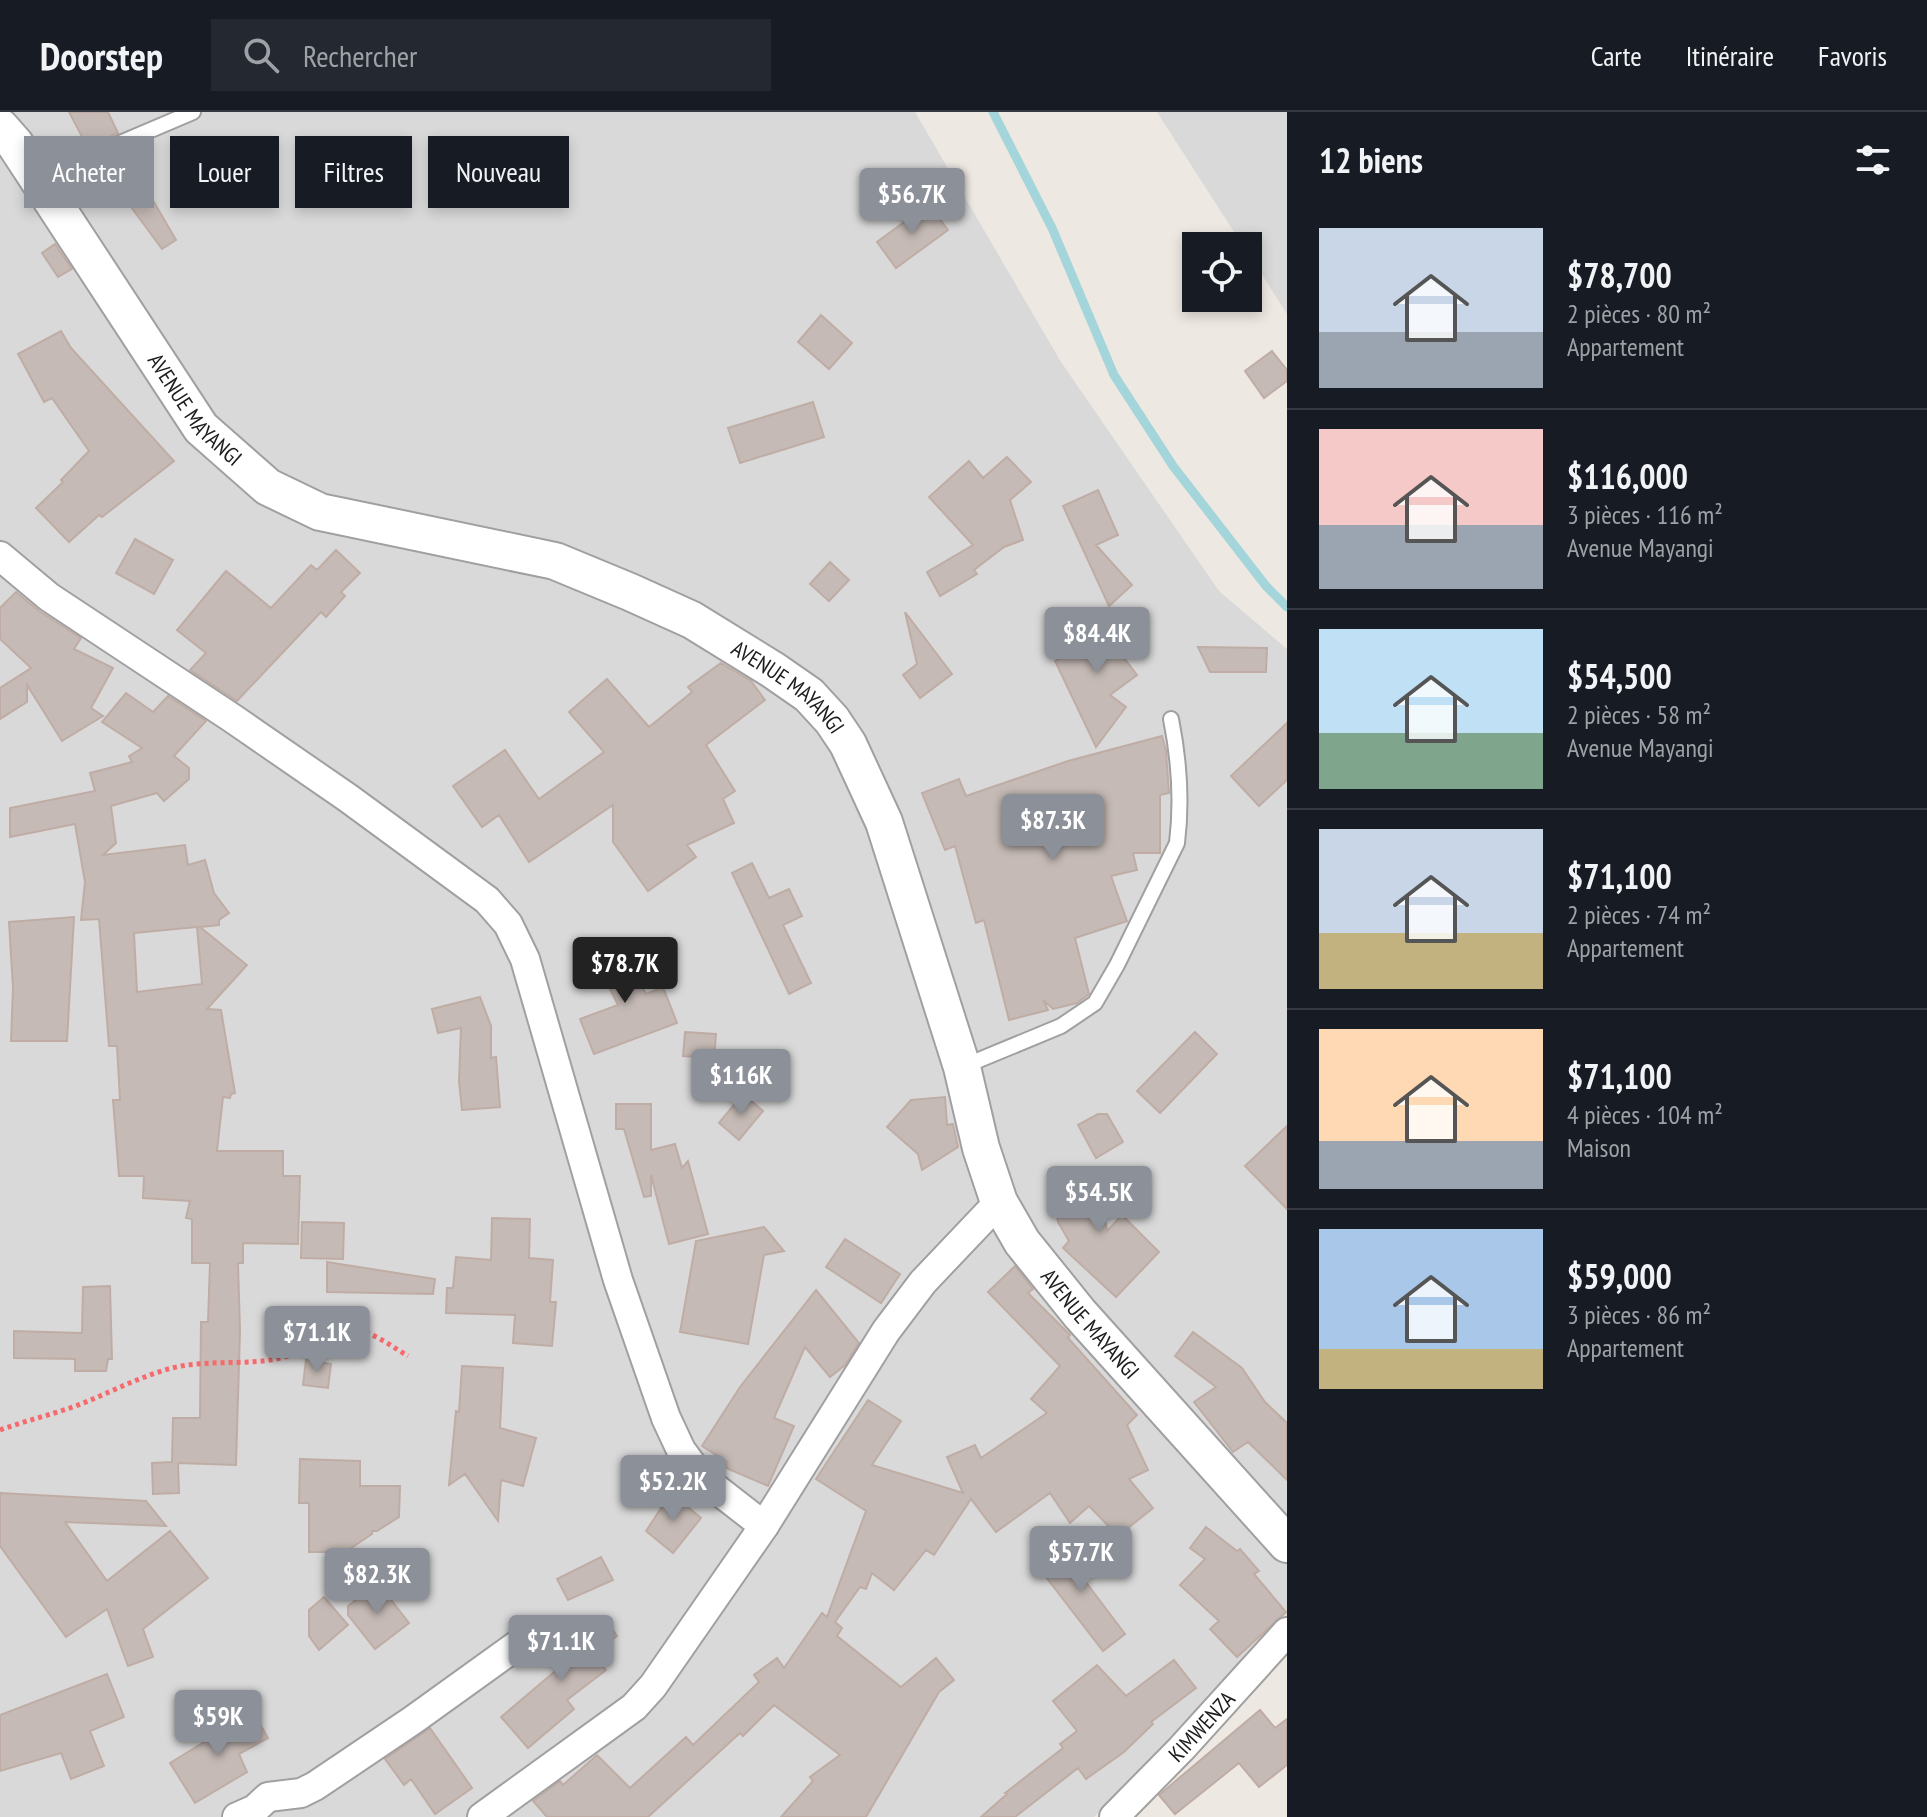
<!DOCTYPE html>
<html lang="fr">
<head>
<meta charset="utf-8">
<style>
	:root { --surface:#171b24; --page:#242831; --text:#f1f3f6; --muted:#9ea1a6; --line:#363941; --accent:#8c9099 }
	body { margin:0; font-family:"PT Sans Narrow",sans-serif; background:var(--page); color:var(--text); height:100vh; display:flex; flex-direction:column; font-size:30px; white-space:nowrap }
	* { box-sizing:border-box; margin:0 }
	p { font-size:26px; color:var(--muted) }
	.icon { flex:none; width:44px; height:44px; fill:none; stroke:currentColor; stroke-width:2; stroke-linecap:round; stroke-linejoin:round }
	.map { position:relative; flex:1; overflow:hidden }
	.side { display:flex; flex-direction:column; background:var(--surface); width:640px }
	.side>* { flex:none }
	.guide { position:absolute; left:24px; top:24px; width:760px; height:72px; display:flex; gap:16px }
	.fabs { position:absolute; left:1182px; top:120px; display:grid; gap:16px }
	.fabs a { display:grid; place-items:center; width:80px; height:80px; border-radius:0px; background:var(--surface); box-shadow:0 4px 12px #0003; font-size:40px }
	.price { position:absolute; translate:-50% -68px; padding:0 18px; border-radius:8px; background:var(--accent); color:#fff; font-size:26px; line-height:52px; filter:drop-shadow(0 2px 4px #0008) }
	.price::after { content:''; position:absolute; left:50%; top:48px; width:24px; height:18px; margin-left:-12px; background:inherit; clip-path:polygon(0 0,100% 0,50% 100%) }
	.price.on { background:#222; color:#fff }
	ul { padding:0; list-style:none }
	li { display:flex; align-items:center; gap:24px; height:200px; padding:0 32px }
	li+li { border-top:2px solid var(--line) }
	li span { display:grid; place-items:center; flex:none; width:224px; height:160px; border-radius:0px; color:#555 }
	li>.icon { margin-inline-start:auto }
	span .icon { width:96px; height:96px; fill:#fffc; stroke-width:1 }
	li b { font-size:34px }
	h2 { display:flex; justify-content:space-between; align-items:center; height:96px; padding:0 32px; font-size:34px }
	.tag { padding:0 28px; border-radius:0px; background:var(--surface); box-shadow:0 4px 12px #0003; font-size:28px; line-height:72px }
	.tag.on { background:var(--accent); color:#fff }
	header { display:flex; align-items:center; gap:48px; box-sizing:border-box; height:112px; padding:0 40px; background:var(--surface); border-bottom:2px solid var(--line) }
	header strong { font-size:38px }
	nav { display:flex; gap:44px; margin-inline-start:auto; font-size:28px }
	.search { width:560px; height:72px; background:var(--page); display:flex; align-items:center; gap:20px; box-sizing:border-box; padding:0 28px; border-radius:0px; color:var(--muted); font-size:30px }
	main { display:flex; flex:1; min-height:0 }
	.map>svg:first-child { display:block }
	.residential { fill:#dad9d9 }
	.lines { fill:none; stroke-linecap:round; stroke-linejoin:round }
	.stream { stroke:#a3d5db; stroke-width:9 }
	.building { fill:#c5bab5; stroke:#bfada5; stroke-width:2; fill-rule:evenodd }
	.service-casing { stroke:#a0a0a0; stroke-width:18 }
	.minor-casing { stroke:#a0a0a0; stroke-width:32 }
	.tertiary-casing { stroke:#a0a0a0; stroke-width:40 }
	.path { stroke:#f66a6d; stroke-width:5; stroke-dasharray:4 4; stroke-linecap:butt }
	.service { stroke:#fff; stroke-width:14 }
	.minor { stroke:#fff; stroke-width:28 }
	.tertiary { stroke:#fff; stroke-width:36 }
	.labels { text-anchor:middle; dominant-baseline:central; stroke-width:6; stroke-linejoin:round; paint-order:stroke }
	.street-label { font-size:22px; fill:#1c1c1c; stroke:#fff }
</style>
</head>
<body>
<header>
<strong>Doorstep</strong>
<div class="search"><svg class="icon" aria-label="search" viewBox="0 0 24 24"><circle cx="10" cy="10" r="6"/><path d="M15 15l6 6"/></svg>Rechercher</div>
<nav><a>Carte</a><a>Itinéraire</a><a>Favoris</a></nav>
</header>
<main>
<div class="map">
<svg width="1287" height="1705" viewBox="0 0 1287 1705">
	<rect width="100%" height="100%" fill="#ede8e2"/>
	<!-- residential -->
	<path class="residential" d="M0,0H915L1061,250L1219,479L1287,537V1503L1094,1705H0Z
		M1157,0H1287V202L1248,141V134H1243Z"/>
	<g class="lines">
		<!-- stream -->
		<path class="stream" d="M993,0L1052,116L1114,263L1173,354L1266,474L1287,495"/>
	</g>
	<!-- building -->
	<path class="building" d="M69,0H108L118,21L87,34Z
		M140,66L176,128L162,137L120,80Z
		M929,92L948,118L896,156L877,130Z
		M55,132L72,157L58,165L42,141Z
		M821,203L852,231L829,257L798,230Z
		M61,219L71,236L174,349L102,405L99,403L69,430L36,396L63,370L61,368L89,339L52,286L44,290L18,242Z
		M1272,239L1287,258V269L1264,286L1245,259Z
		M813,290L824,325L740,351L728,316Z
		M1007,345L1031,370L1010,388L1023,428L1004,435L974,458L977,462L940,484L927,460L973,433L929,385L969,349L983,366Z
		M1098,378L1118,423L1096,433L1132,473L1109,494L1063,394Z
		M135,427L173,448L154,482L116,461Z
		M336,438L360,461L341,480L345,484L326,505L321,500L237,589L190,558L206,541L177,518L226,459L271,496L311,453L317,458Z
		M830,450L849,468L829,489L810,472Z
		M16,480L39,499L81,526L74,537L113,556L91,596L103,604L62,629L27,573V590L0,607V576L31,556L0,527V496Z
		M1113,499L1128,528L1115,534L1137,563L1110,583L1126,595L1096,635L1055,549L1076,536L1071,530Z
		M905,500L952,562L920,586L903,563L917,552Z
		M1198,535L1267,536L1266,560H1210Z
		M721,551L751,569L765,588L706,633L735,679L723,687L734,711L687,733L696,745L648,779L613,730V693L529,750L499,703L482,715L453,674L505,638L539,687L604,640L569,600L607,567L649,615L692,580L688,575Z
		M126,581L153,600L168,584L206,609L174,644L189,656V667L164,689L157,681L111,694L116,731L103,743L185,733L188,753L205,748L214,781L229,801L219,808V813L200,815L247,853L207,897L221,898L235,981L231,982L230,986L223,985L217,1039H283V1064H300L298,1132L243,1131V1151H238L240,1219L236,1353L178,1351L179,1381L153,1382L152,1351L172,1350L173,1306H200L201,1210H208L210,1151H192V1107L186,1106L190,1089L143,1086L144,1064H119L113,988H120L117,934H109L99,807L81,808L85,770L75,712L10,725V696L95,679L90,661L132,650L129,644L142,636L102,610ZM197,815L202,872L137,880L134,821Z
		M1287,611V668L1259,694L1231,664Z
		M1162,624L1166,639L1169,681L1160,683V741H1133L1137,758L1111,764L1127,809L1075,826L1089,882L1077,891L1053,897L1043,888L1048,898L1009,908L984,808L976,811L955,734L945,738L922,681L959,667L966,684L1068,649Z
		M752,751L769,786L789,777L802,804L783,813L811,871L789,882L732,761Z
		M74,805L67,929H11L13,876L9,810Z
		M617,828L646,882L663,875L677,911L594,942L580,907L618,893L592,841Z
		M480,885L491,914V946L496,945L500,995L462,998L459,969L461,916L438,921L432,897Z
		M685,920L716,922L714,946L683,944Z
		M1195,920L1217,942L1160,1001L1137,979Z
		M743,982L763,999L739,1028L719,1011Z
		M945,985L947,1013L953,1012L958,1035L922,1058L918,1042L887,1015L911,988Z
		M616,992H651V1038L675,1032L682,1056L688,1049L708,1122L669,1132L651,1063V1084L644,1085L624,1017H616Z
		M1098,1002H1107L1123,1030L1096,1046L1078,1013Z
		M1287,1014V1097L1245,1054Z
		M1096,1059L1107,1119L1122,1103L1159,1140L1116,1185L1063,1136L1069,1129L1058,1110L1051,1067Z
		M492,1106L530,1107L529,1146L553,1148L550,1190H556L552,1234L513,1231L515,1203L446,1201L447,1176H453L456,1145L491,1148Z
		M302,1110L344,1111L343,1147L301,1146Z
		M764,1115L784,1139L764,1143L748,1232L680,1220L696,1129Z
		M845,1127L900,1162L881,1191L826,1155Z
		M327,1150L435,1167L433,1182L327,1180Z
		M1015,1154L1033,1177L1028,1181L1070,1223L1068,1226L1137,1303L1127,1313L1148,1358L1129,1367L1153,1396L1118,1424L1089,1394L1070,1411L1050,1381L996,1420L971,1387L934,1443L926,1438L894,1478L872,1461L866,1477L860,1475L835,1510L842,1516L837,1524L901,1575L936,1546L954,1568L939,1580L866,1705H781L813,1669L810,1665L840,1643L774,1593L743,1624L740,1621L648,1705H547L533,1689L560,1669L563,1673L597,1643L630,1676L686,1625L693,1633L759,1570L754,1563L777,1546L784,1556L822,1501L827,1505L866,1399L816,1367L868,1288L901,1309L872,1353L963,1381L947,1345L975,1333L981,1346L1047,1301L1031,1287L1060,1254L988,1180Z
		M110,1174L112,1247H108L106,1259H75V1247L14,1246V1219L82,1221L83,1175Z
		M816,1178L859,1231L845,1253L830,1265L805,1235L774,1306L794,1314L768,1374L724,1355L727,1350L702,1334L740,1275Z
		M1193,1220L1242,1256L1265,1290L1287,1311V1368L1248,1330L1233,1340L1194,1290L1216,1275L1175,1244Z
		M306,1248L331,1252L328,1276L303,1273Z
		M462,1254L503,1256L500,1316L536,1326L523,1374L501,1368L498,1409L465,1362L449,1373L456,1299L459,1300Z
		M300,1347L360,1349V1374H400L399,1405L377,1419H372V1422L345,1440H309V1391H299Z
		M0,1381L146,1389L166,1414L65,1410L107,1469L170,1419L208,1466L143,1517L153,1545L128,1554L107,1497L66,1525L0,1434Z
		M671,1381L701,1406L673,1441L646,1419Z
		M1206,1415L1237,1439L1240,1437L1259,1459L1254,1462L1286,1500L1237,1545L1210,1517L1219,1509L1180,1473L1205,1447L1190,1436Z
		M1078,1426L1092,1444L1076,1457L1125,1522L1103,1539L1039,1456Z
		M601,1445L613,1468L568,1488L557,1467Z
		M378,1471L409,1511L375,1537L348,1503V1494Z
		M324,1485L348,1513L319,1538L309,1524V1498Z
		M603,1504L617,1524L592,1541L606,1558L567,1588L574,1597L528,1636L501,1605L560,1555L547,1537Z
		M1174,1548L1196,1576L1151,1610L1153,1612L1124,1640L1086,1667L1078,1656L1015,1705H981L1007,1682L1005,1681L1063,1636L1060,1632L1077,1619L1053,1589L1097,1553L1126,1584Z
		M107,1562L124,1605L90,1619L104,1654L71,1667L61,1641L0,1659V1603Z
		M1260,1598L1275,1616L1287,1607V1653L1259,1675L1239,1651L1175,1702L1159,1683Z
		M253,1600L268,1626L239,1642L247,1660L195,1691L170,1651Z
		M430,1616L472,1676L435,1702L411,1667L404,1673L385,1647Z"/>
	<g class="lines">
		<defs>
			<path id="service" d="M38,66L193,0
				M962,955L1061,914L1095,891L1117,853L1177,731C1182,690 1179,647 1171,607"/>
			<g id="minor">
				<path d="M0,444L49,485L232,606L348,686L487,788L508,812L525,847L618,1168L666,1306L681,1338L701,1365L764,1414"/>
				<path d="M237,1705L255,1697L268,1685L301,1681L315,1674L413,1608L520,1531"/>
				<path d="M482,1705L634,1595L653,1574L764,1414L886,1219L923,1170L999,1090"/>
				<path id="s1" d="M1114,1705L1181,1637L1287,1520"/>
			</g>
			<g id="tertiary">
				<path id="s2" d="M0,15L15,32L201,316L268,375L320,400L555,449L630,480L692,508L773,558L809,583L832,608L848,632L884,710L962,955L981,1036L999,1090L1022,1130L1080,1202L1287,1432"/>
			</g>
		</defs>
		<!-- service casing -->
		<use href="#service" class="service-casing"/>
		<!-- minor casing -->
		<use href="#minor" class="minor-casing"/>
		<!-- tertiary casing -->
		<use href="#tertiary" class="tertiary-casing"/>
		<!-- path -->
		<path class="path" d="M0,1318C27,1308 55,1302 81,1292C111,1280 141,1264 172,1256C208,1247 246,1254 281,1246C310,1239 318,1217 353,1218C373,1219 392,1235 408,1244"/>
		<!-- service -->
		<use href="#service" class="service"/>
		<!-- minor -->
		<use href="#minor" class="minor"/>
		<!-- tertiary -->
		<use href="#tertiary" class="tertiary"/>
	</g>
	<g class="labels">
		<!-- street labels -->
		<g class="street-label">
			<text stroke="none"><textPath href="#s2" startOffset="344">AVENUE MAYANGI</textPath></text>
			<text stroke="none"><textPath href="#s2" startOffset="1016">AVENUE MAYANGI</textPath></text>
			<text stroke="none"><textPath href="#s2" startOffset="1736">AVENUE MAYANGI</textPath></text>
			<text stroke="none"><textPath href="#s1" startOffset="126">KIMWENZA</textPath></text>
		</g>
	</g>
</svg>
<div class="fabs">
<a><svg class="icon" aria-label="locate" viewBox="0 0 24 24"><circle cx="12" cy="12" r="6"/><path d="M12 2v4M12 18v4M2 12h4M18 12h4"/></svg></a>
</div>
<b class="price" style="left:912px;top:124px">$56.7K</b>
<b class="price" style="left:1097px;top:563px">$84.4K</b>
<b class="price" style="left:1053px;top:750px">$87.3K</b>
<b class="price on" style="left:625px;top:893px">$78.7K</b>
<b class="price" style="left:741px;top:1005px">$116K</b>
<b class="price" style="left:1099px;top:1122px">$54.5K</b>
<b class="price" style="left:317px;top:1262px">$71.1K</b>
<b class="price" style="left:673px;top:1411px">$52.2K</b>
<b class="price" style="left:1081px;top:1482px">$57.7K</b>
<b class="price" style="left:377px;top:1504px">$82.3K</b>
<b class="price" style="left:561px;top:1571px">$71.1K</b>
<b class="price" style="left:218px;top:1646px">$59K</b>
<div class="guide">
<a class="tag on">Acheter</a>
<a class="tag">Louer</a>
<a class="tag">Filtres</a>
<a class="tag">Nouveau</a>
</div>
</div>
<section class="side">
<h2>12 biens<svg class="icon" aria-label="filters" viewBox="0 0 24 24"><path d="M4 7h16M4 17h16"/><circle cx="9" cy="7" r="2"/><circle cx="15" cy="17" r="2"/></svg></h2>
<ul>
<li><span style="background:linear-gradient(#c9d6e8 65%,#9aa5b1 0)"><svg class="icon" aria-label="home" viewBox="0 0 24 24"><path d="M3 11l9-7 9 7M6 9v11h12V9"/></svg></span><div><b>$78,700</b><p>2 pièces · 80 m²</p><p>Appartement</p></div></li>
<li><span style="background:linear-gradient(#f6c9c9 60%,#9aa5b1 0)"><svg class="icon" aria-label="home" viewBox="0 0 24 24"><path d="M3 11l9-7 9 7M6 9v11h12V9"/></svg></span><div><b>$116,000</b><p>3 pièces · 116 m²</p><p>Avenue Mayangi</p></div></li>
<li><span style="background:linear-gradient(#bfe0f5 65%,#7fa58c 0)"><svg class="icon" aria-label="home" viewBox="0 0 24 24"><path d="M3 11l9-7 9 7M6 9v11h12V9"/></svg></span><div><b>$54,500</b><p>2 pièces · 58 m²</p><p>Avenue Mayangi</p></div></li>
<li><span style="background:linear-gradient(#c9d6e8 65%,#c2b280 0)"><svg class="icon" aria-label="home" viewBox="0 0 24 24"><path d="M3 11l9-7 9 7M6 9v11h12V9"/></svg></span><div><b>$71,100</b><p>2 pièces · 74 m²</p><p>Appartement</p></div></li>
<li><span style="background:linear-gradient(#ffd9b3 70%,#9aa5b1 0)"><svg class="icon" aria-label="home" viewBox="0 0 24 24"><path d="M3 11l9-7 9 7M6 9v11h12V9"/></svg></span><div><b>$71,100</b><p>4 pièces · 104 m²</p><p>Maison</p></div></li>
<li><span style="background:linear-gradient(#a9c7e8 75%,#c2b280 0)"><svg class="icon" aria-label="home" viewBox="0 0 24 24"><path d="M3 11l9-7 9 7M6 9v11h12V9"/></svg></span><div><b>$59,000</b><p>3 pièces · 86 m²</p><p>Appartement</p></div></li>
</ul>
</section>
</main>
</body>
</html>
